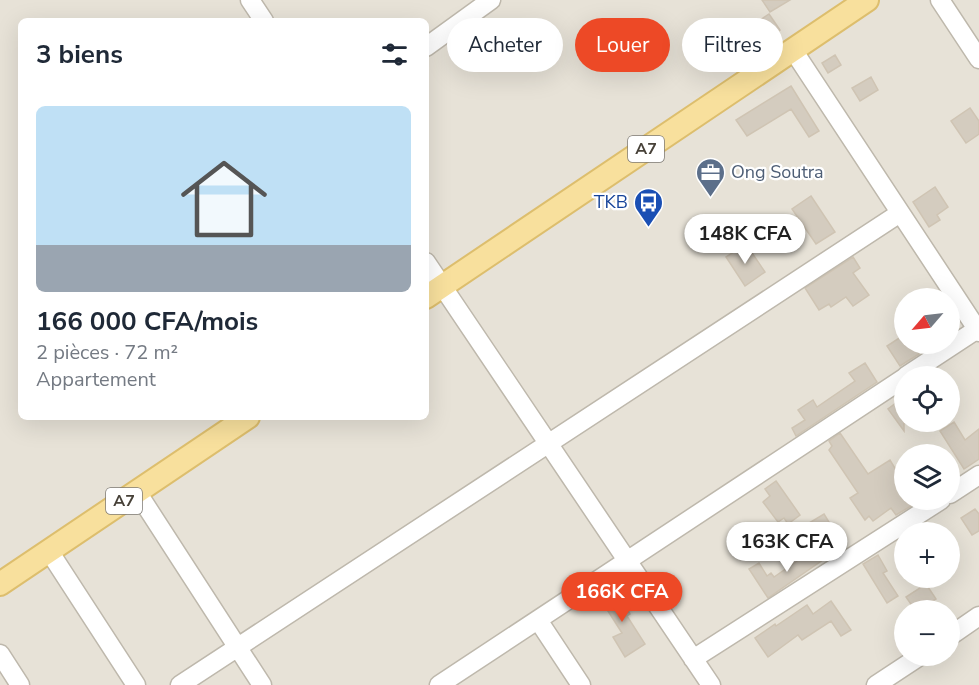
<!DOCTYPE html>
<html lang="fr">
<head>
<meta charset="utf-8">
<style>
	:root { --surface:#fff; --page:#f2f2f3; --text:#1f2937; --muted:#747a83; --line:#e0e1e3; --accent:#ed4926 }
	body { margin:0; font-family:"Nunito Sans",sans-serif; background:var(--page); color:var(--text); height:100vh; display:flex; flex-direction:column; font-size:22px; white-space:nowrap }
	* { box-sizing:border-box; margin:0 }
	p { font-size:20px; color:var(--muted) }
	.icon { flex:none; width:33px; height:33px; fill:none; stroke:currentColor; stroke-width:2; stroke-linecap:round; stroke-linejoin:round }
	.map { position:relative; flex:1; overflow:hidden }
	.panel { position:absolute; left:18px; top:18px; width:411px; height:402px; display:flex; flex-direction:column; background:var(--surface); border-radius:9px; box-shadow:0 6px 24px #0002 }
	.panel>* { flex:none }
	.banner { position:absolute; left:447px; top:18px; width:441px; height:54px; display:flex; gap:12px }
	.needle { width:39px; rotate:242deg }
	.controls { position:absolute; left:894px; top:288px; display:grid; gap:12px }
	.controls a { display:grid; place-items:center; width:66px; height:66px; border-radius:50%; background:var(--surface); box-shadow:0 6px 24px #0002; font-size:30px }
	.price { position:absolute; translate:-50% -51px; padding:0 14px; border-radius:21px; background:#fff; color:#222; font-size:20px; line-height:39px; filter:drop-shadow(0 2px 3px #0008) }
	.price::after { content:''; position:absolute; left:50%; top:36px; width:18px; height:14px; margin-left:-9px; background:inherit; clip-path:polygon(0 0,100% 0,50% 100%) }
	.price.active { background:var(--accent); color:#fff }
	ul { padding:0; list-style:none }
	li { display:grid; align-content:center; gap:12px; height:318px; padding:0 18px }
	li+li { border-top:2px solid var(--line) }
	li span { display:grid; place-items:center; height:186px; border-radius:9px; color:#555 }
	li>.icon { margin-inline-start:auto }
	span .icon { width:108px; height:108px; fill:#fffc; stroke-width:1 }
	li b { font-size:26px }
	h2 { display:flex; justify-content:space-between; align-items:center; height:72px; padding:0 18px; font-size:26px }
	.tag { padding:0 21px; border-radius:27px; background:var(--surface); box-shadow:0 6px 24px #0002; font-size:21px; line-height:54px }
	.tag.active { background:var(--accent); color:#fff }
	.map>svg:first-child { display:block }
	.residential { fill:#e7e2d7; fill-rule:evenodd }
	.building { fill:#d4ccbf; stroke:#cfc4b3; stroke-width:1.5 }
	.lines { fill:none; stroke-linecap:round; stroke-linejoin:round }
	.minor-casing { stroke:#beb8ac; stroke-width:21 }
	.major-casing { stroke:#ddbe6d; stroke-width:26 }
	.minor { stroke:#fff; stroke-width:18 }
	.major { stroke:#f8e09d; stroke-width:22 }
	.labels { text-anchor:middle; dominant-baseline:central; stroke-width:4.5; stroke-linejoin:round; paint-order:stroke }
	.shield { fill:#fff; stroke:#7e7a74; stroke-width:1.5 }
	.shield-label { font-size:16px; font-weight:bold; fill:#474138 }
	.service-label { font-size:18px; fill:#4e5e75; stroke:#fff; text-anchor:start }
	.transit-label { font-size:18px; fill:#164399; stroke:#fff; text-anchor:end }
</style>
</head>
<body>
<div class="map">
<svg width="979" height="685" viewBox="0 0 979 685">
	<rect width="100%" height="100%" fill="#f3f0e9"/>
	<!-- residential -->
	<path class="residential" d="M0,0H979V685H0ZM21,21H426V417H21ZM904,298H950V344H904ZM904,376H950V422H904ZM904,454H950V500H904ZM904,532H950V578H904ZM904,610H950V656H904Z"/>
	<!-- building -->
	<path class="building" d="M762,0H790L770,12Z
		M769,14L780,30L732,62L721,46Z
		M835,55L841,65L828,73L822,63Z
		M871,77L878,90L860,101L852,88Z
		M791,86L819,131L809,137L791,109L747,136L736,120Z
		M970,108L979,121V134L966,143L951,121Z
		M935,187L948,207L937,215L940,220L929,227L913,202Z
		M811,196L835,232L816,244L792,209Z
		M746,244L765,272L745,286L726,257Z
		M853,257L860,268L853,273L869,295L853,306L846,297L831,307L829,304L819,310L805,288Z
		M904,335V344H912L919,354L900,366L887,346Z
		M865,363L877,382L796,436L792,428L805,420L798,410L813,400L817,407L855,381L849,373Z
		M904,397V431L888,409Z
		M954,422L965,440L979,429V459L964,469L940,431Z
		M840,433L868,474L890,460L904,483V500H921L896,515L891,508L873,521L869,516L865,520L850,498L858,493L829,450L832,446L829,441Z
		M776,481L800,515L788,524L784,518L778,522L763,502L770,496L765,489Z
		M975,509L979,514V531L972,535L961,518Z
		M824,514L838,537L823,546L809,523Z
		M819,546L827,557L768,598L749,569L759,563L767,576L771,573L774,577Z
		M878,555L887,571L883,573L898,596L887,603L863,564Z
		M926,584L936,599L915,610L906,597Z
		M614,588L630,614L627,616L645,644L625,657L613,637L622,633L599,597Z
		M831,601L851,630L841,636L831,621L802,640L798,635L768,657L755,638L775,624L776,626L807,605L813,614Z"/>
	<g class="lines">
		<defs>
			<path id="minor" d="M250,0L264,21
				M940,0L979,59
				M426,47L491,0
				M793,50L979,332
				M426,262L711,685
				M906,376L979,328
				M137,492L262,685
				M950,494L979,475
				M49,551L136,685
				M538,620L581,685
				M950,636L979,616
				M0,654L20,685
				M693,659L941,500
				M180,685L900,213
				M439,685L904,378
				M876,685L920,656"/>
			<path id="major" d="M426,297L867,0
				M0,584L248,417"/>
		</defs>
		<!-- minor casing -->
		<use href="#minor" class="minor-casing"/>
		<!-- major casing -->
		<use href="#major" class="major-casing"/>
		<!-- minor -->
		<use href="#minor" class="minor"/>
		<!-- major -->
		<use href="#major" class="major"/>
	</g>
	<!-- icons -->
	<defs>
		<symbol id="office-pin" viewBox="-11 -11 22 30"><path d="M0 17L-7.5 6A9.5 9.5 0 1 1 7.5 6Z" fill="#5c6f8a" stroke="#fff"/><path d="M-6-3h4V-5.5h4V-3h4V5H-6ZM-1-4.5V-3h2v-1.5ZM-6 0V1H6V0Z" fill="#fff"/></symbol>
		<symbol id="bus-pin" viewBox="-11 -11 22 30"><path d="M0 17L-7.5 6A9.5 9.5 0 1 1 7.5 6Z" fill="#1a4fb4" stroke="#fff"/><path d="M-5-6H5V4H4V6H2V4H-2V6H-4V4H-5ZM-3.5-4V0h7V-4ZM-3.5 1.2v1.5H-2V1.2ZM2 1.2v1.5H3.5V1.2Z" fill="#fff"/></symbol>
	</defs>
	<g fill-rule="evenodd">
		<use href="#office-pin" x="694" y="156" width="33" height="45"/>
		<use href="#bus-pin" x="632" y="186" width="33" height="45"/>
	</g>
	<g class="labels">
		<!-- shield labels -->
		<g class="shield">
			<rect x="628" y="136" width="36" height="26" rx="4.5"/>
			<rect x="106" y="488" width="36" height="26" rx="4.5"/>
		</g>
		<g class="shield-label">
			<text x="646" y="149">A7</text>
			<text x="124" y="501">A7</text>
		</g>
		<!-- service labels -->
		<g class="service-label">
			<text x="731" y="172">Ong Soutra</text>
		</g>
		<!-- transit labels -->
		<g class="transit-label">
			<text x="628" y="202">TKB</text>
		</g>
	</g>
</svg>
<div class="controls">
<a><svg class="needle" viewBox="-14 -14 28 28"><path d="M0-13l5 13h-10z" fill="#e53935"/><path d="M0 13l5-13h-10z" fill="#747a83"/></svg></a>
<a><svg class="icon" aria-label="locate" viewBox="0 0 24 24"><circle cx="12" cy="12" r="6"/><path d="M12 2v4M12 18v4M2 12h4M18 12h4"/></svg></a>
<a><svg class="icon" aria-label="layers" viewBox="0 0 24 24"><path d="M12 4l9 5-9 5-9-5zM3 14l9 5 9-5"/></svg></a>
<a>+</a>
<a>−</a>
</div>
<b class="price" style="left:745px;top:265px">148K CFA</b>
<b class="price" style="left:787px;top:573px">163K CFA</b>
<b class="price active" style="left:622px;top:623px">166K CFA</b>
<div class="banner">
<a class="tag">Acheter</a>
<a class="tag active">Louer</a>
<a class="tag">Filtres</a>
</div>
<section class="panel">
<h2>3 biens<svg class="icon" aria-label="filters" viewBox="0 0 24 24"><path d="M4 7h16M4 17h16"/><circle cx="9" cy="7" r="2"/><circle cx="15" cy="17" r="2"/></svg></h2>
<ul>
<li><span style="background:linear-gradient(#bfe0f5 75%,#9aa5b1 0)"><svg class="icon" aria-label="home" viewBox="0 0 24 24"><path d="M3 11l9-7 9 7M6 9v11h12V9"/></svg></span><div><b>166 000 CFA/mois</b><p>2 pièces · 72 m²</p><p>Appartement</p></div></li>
</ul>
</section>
</div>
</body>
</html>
